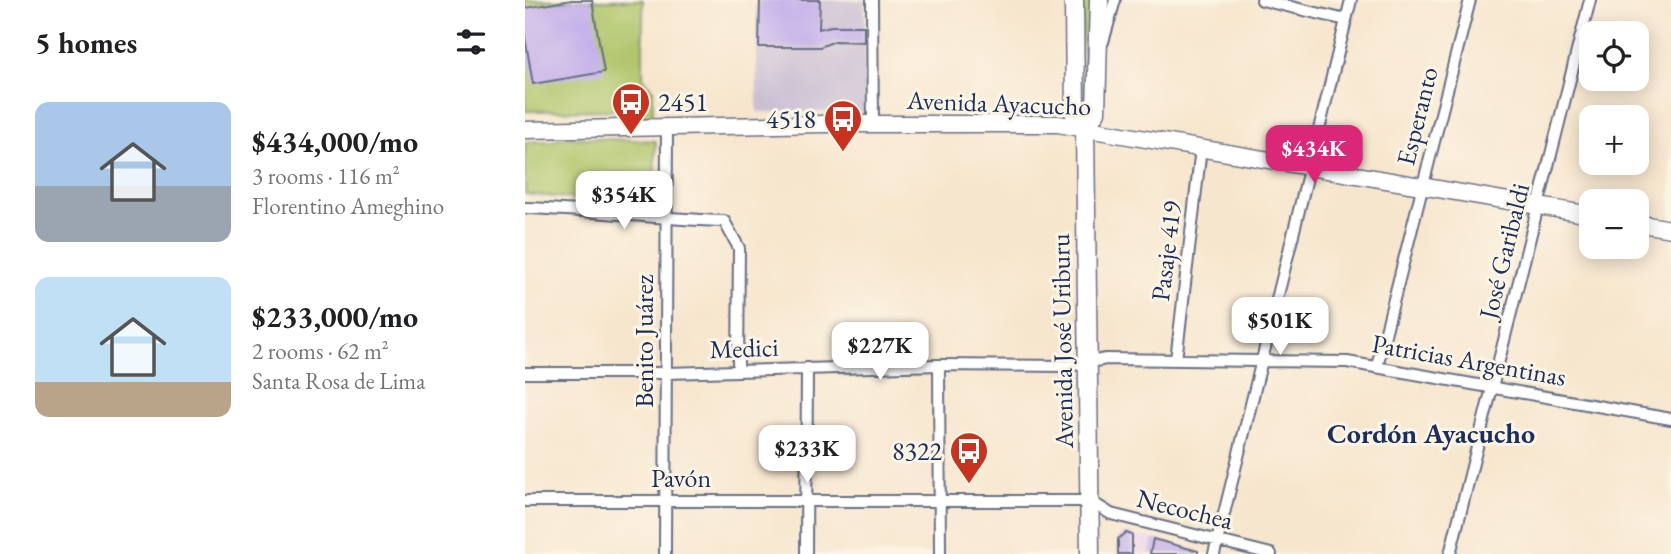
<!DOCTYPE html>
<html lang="en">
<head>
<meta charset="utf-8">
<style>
	:root { --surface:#fff; --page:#f6f6f6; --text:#202124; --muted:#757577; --accent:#db2777 }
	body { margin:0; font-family:"EB Garamond",serif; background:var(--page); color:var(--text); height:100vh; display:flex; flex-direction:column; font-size:26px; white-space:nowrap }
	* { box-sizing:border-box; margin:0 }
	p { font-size:23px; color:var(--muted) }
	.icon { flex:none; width:38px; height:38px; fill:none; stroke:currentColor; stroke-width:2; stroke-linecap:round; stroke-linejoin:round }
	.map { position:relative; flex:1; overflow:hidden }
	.drawer { display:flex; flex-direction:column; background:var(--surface); width:525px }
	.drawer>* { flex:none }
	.controls { position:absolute; left:1054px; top:21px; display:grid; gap:14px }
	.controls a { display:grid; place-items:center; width:70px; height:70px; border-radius:14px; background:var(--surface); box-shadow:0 4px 18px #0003; font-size:35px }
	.price { position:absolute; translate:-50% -60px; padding:0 16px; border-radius:14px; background:#fff; color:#222; font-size:23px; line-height:46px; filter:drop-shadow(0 2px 4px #0008) }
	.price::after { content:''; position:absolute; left:50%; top:42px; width:21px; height:16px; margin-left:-10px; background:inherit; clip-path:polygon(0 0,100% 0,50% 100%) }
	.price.on { background:var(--accent); color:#fff }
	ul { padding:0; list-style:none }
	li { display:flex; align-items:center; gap:21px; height:175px; padding:0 35px }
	li span { display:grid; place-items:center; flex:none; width:196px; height:140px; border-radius:14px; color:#555 }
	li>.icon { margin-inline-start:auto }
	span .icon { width:84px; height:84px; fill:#fffc; stroke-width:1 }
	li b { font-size:30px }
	h2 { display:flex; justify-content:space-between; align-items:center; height:84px; padding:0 35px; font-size:30px }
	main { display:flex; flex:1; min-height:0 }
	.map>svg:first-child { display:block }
	.built { fill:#ecd1e9 }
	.industrial { fill:#cbbfd4 }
	.green { fill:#afc569; stroke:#657a64; stroke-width:2 }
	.building { fill:#c0abeb }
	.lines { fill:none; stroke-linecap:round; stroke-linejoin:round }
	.street-casing { stroke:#686f85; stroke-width:14 }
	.secondary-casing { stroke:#686f85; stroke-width:19 }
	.primary-casing { stroke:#686f85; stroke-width:21 }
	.street { stroke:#fff; stroke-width:10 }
	.secondary { stroke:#fff; stroke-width:16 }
	.primary { stroke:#fff; stroke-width:18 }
	.labels { text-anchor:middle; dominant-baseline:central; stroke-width:6; stroke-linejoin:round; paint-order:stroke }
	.poi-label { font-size:26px; fill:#1b2f5e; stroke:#fcf5e5; text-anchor:end }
	.street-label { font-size:26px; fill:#1b2f5e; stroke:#fcf5e5 }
	.neighbourhood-label { font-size:28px; font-weight:bold; fill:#1b2f5e; stroke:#fcf5e5 }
</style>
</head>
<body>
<main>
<section class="drawer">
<h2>5 homes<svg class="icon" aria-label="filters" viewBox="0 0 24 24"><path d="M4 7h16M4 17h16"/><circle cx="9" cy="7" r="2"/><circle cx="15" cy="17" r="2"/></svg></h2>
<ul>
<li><span style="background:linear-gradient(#a9c7e8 60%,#9aa5b1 0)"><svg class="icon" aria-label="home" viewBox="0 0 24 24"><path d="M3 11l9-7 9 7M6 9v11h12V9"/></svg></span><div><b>$434,000/mo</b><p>3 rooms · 116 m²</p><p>Florentino Ameghino</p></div></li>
<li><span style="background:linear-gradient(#bfe0f5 75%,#b9a48a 0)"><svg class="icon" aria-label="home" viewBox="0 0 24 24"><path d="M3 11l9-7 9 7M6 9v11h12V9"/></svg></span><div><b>$233,000/mo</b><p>2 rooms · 62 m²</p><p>Santa Rosa de Lima</p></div></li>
</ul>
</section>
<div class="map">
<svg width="1146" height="554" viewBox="0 0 1146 554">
	<rect width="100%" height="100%" fill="#fcf5e5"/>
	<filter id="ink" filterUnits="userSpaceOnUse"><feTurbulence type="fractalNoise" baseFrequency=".0143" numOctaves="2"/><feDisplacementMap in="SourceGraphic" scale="14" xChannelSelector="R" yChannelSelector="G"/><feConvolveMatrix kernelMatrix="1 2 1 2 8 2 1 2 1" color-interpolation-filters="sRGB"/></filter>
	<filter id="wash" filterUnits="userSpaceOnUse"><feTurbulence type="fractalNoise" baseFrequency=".00686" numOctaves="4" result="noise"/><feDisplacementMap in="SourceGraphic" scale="28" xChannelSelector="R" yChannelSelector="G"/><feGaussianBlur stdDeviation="1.57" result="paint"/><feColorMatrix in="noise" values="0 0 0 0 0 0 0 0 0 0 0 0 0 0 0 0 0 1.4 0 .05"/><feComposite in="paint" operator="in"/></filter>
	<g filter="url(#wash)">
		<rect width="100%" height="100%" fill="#f7e6ce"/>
		<!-- built -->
		<path class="built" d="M601,533L668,549L671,554H593V539Z"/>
		<!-- industrial -->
		<path class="industrial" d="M231,0H340V112H232Z"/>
		<!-- green -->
		<path class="green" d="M0,0H118V77L128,90V113L123,118H113L112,110L0,111Z
			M557,0H569L565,107L562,109L559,108Z
			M35,137L131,141L128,198L119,205L0,194V142L28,141Z"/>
		<g id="blocks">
			<!-- building -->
			<path class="building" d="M47,0H67L79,72L8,84L0,37V8Z
				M235,0H295L294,29L306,26H339V42L310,41L295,47H234Z
				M601,533L607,535V554H593V539Z
				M628,539L673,551V554H625Z"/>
		</g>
	</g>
	<g filter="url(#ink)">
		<use href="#blocks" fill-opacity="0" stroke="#686f85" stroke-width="2"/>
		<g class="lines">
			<defs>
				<path id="street" d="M347,0L348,124
					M737,0L821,20
					M578,42L590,0
					M0,208C67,210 132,219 199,221L214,248L213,370
					M651,360L676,148
					M414,365L415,554
					M852,366L945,0
					M0,373H142L414,365L543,366L581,359L822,362L1146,419
					M0,501H565L586,514L746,554
					M140,554L142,128
					M281,554L282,368
					M689,554L826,0
					M925,554L1065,0"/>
				<path id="secondary" d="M0,130L297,124H533L1066,215
					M1111,223L1146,229"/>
				<path id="primary" d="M549,0L550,115L560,128
					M565,554L560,128L571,112L574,0"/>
			</defs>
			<!-- street casing -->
			<use href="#street" class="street-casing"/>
			<!-- secondary casing -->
			<use href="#secondary" class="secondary-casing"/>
			<!-- primary casing -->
			<use href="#primary" class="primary-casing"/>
			<!-- street -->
			<use href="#street" class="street"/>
			<!-- secondary -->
			<use href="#secondary" class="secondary"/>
			<!-- primary -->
			<use href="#primary" class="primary"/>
		</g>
	</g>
	<!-- icons -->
	<defs>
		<symbol id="bus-pin" viewBox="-11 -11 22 30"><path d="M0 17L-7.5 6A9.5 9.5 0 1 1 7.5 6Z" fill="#c8321e" stroke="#fcf5e5"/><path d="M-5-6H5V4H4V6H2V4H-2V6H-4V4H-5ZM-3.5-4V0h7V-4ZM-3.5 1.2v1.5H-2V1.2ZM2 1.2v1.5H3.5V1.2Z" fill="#fff"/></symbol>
	</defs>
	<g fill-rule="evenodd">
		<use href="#bus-pin" x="84" y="80" width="44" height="60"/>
		<use href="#bus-pin" x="296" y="97" width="44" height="60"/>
		<use href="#bus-pin" x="422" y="429" width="44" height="60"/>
	</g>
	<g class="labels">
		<!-- poi labels -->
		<g class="poi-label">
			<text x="133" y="102" text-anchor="start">2451</text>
			<text x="291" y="119">4518</text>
			<text x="417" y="451">8322</text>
		</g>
		<!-- street labels -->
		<g class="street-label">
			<text transform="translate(474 103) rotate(2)">Avenida Ayacucho</text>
			<text transform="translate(892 116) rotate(-76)">Esperanto</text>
			<text transform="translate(641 251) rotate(-83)">Pasaje 419</text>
			<text transform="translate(979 251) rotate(-76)">José Garibaldi</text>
			<text transform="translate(119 341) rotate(-90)">Benito Juárez</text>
			<text transform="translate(537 341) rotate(-91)">Avenida José Uriburu</text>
			<text transform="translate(219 348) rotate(-2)">Medici</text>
			<text transform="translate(944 360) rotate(10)">Patricias Argentinas</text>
			<text x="156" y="478">Pavón</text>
			<text transform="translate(660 509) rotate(14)">Necochea</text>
		</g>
		<!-- neighbourhood labels -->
		<g class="neighbourhood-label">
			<text x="906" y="433">Cordón Ayacucho</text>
		</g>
	</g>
</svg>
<div class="controls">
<a><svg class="icon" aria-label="locate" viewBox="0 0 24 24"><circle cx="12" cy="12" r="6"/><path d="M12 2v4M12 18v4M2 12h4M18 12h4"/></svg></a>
<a>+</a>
<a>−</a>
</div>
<b class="price on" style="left:789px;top:185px">$434K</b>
<b class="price" style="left:99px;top:231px">$354K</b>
<b class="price" style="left:755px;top:357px">$501K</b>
<b class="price" style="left:355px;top:382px">$227K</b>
<b class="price" style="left:282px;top:485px">$233K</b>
</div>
</main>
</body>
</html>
